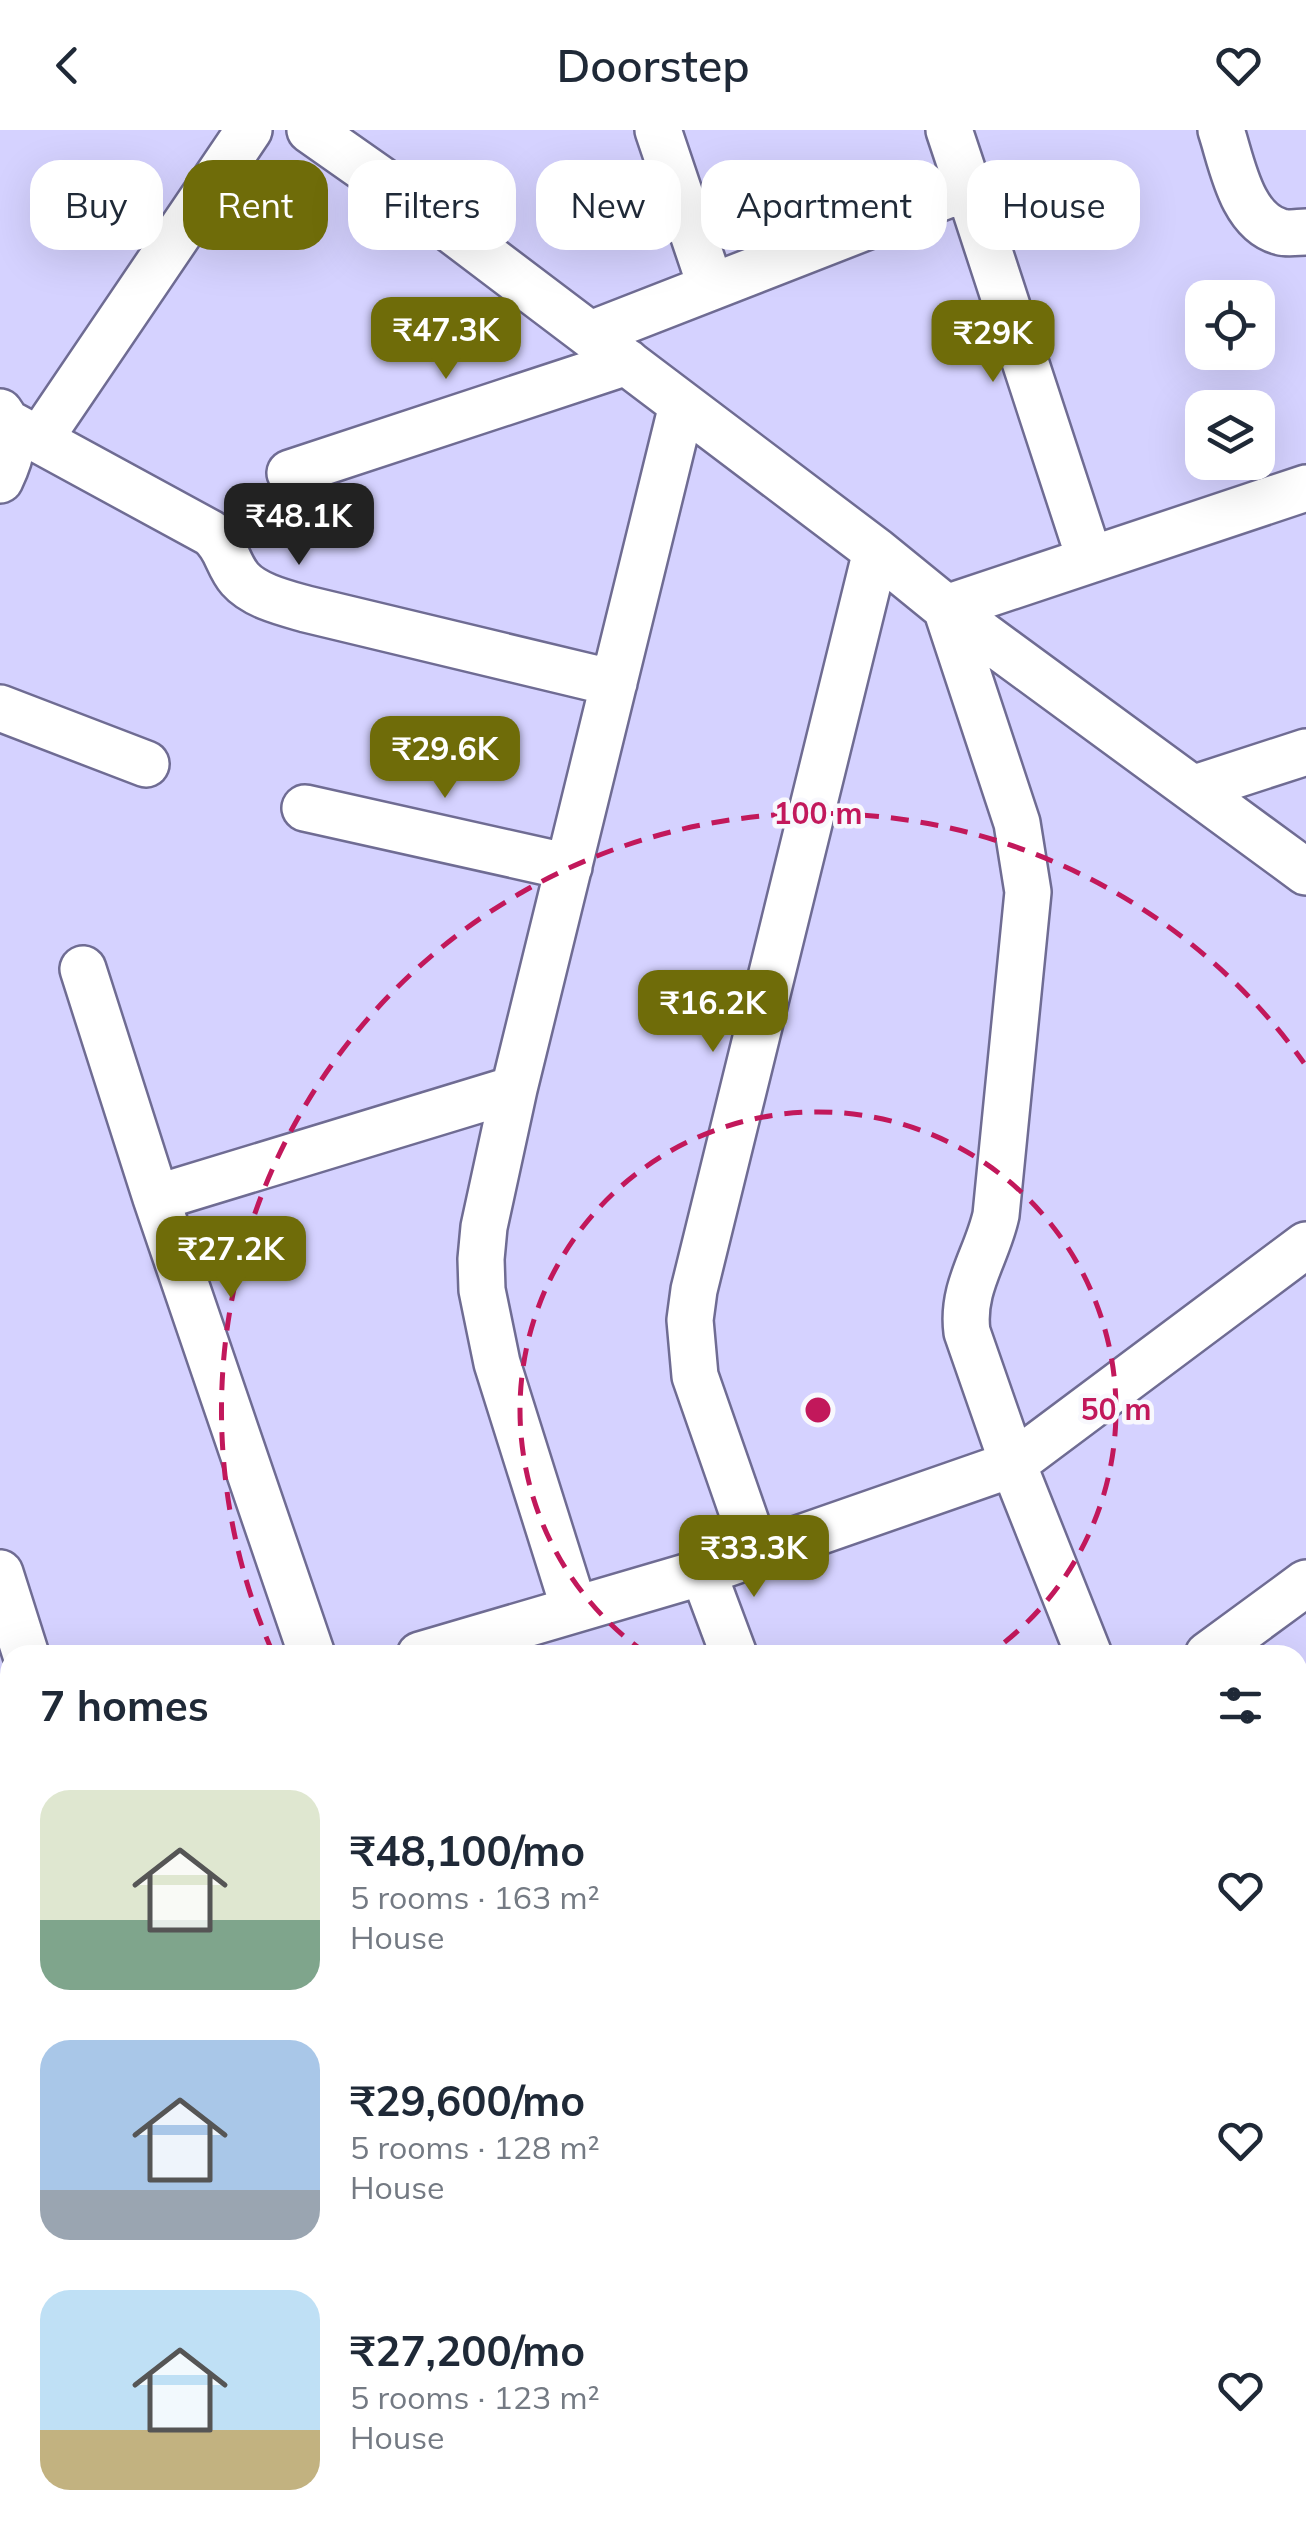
<!DOCTYPE html>
<html lang="en">
<head>
<meta charset="utf-8">
<style>
	:root { --surface:#fff; --page:#f6f6f7; --text:#1f2937; --muted:#747a83; --accent:#6f6c09 }
	body { margin:0; font-family:Mulish,sans-serif; background:var(--page); color:var(--text); height:100vh; display:flex; flex-direction:column; font-size:38px; white-space:nowrap }
	* { box-sizing:border-box; margin:0 }
	p { font-size:32px; color:var(--muted) }
	.icon { flex:none; width:55px; height:55px; fill:none; stroke:currentColor; stroke-width:2; stroke-linecap:round; stroke-linejoin:round }
	.map { position:relative; flex:1; overflow:hidden }
	.panel { position:absolute; left:0px; top:1515px; width:1308px; height:892px; display:flex; flex-direction:column; background:var(--surface); border-radius:30px 30px 0 0; box-shadow:0 10px 40px #0002 }
	.panel>* { flex:none }
	.hud { position:absolute; left:30px; top:30px; width:1248px; height:90px; display:flex; gap:20px }
	.fabs { position:absolute; left:1185px; top:150px; display:grid; gap:20px }
	.fabs a { display:grid; place-items:center; width:90px; height:90px; border-radius:20px; background:var(--surface); box-shadow:0 10px 40px #0002; font-size:50px }
	.price { position:absolute; translate:-50% -85px; padding:0 22px; border-radius:20px; background:var(--accent); color:#fff; font-size:32px; line-height:65px; filter:drop-shadow(0 2px 5px #0008) }
	.price::after { content:''; position:absolute; left:50%; top:60px; width:30px; height:22px; margin-left:-15px; background:inherit; clip-path:polygon(0 0,100% 0,50% 100%) }
	.price.active { background:#222; color:#fff }
	ul { padding:0; list-style:none }
	li { display:flex; align-items:center; gap:30px; height:250px; padding:0 40px }
	li span { display:grid; place-items:center; flex:none; width:280px; height:200px; border-radius:30px; color:#555 }
	li>.icon { margin-inline-start:auto }
	span .icon { width:120px; height:120px; fill:#fffc; stroke-width:1 }
	li b { font-size:42px }
	h2 { display:flex; justify-content:space-between; align-items:center; height:120px; padding:0 40px; font-size:42px }
	.tag { padding:0 35px; border-radius:30px; background:var(--surface); box-shadow:0 10px 40px #0002; font-size:35px; line-height:90px }
	.tag.active { background:var(--accent); color:#fff }
	header { display:flex; justify-content:space-between; align-items:center; height:130px; padding:0 40px; background:var(--surface); font-size:45px; font-weight:600 }
	.map>svg:first-child { display:block }
	.lines { fill:none; stroke-linecap:round; stroke-linejoin:round }
	.street-casing { stroke:#6f6c93; stroke-width:50 }
	.street { stroke:#fff; stroke-width:45 }
	.ring { fill:none; stroke:#c2185b; stroke-width:5; stroke-dasharray:18 12 }
	.centre { fill:#c2185b; stroke:#f8f8fd; stroke-width:5 }
	.ring-label { font-size:30px; text-anchor:middle; font-weight:bold; fill:#c2185b; stroke:#f8f8fd; stroke-width:9; stroke-linejoin:round; paint-order:stroke }
</style>
</head>
<body>
<header><svg class="icon" aria-label="back" viewBox="0 0 24 24"><path d="M15 5l-7 7 7 7"/></svg>Doorstep<svg class="icon" aria-label="heart" viewBox="0 0 24 24"><path d="M12 20l-8-8c-3-5 5-10 8-4 3-6 11-1 8 4z"/></svg></header>
<div class="map">
<svg width="1306" height="2406" viewBox="0 0 1306 2406">
	<rect width="100%" height="100%" fill="#d5d2ff"/>
	<g class="lines">
		<defs>
			<path id="street" d="M310,0L441,92L876,421L946,478L1306,742
				M658,0L711,157
				M1221,0C1232,33 1241,92 1281,102C1288,104 1299,102 1306,102
				M968,57L1090,430
				M591,204L968,57L949,0
				M0,282C18,307 12,325 0,350
				M8,293L210,403C227,416 227,434 240,449C255,466 285,473 306,479L614,553
				M39,310L249,0
				M290,343L627,232
				M0,578L146,634
				M1195,658L1306,622
				M305,678L569,737
				M83,839L156,1068L312,1525
				M156,1068L514,959
				M757,1424L695,1246L690,1190L694,1160L876,421
				M703,1442L734,1525
				M0,1443L26,1525
				M574,1478L497,1233L482,1160L481,1129L484,1097L514,959L682,275
				M420,1525L703,1442L1013,1334L1306,1115
				M1089,1525L1013,1334L967,1202C961,1158 987,1126 996,1085L1028,762L1017,693L946,478L1306,358
				M1208,1525L1306,1453
				M10,1660L0,1664L10,1693
				M1298,1785L1306,1782
				M0,1901L10,1897
				M1298,2058L1306,2055
				M0,2247L10,2244
				M1298,2322L1306,2319
				M1042,2406L1068,2398"/>
		</defs>
		<!-- street casing -->
		<use href="#street" class="street-casing"/>
		<!-- street -->
		<use href="#street" class="street"/>
	</g>
	<!-- distance rings -->
	<g class="ring">
		<path d="M647 1524A298 298 0 1 1 989 1524"/>
		<path d="M273 1523A597 597 0 0 1 1304 933"/>
	</g>
	<circle cx="818" cy="1280" r="15" class="centre"/>
	<g class="ring-label">
		<text x="818" y="694">100 m</text>
		<text x="1116" y="1290">50 m</text>
	</g>
</svg>
<div class="fabs">
<a><svg class="icon" aria-label="locate" viewBox="0 0 24 24"><circle cx="12" cy="12" r="6"/><path d="M12 2v4M12 18v4M2 12h4M18 12h4"/></svg></a>
<a><svg class="icon" aria-label="layers" viewBox="0 0 24 24"><path d="M12 4l9 5-9 5-9-5zM3 14l9 5 9-5"/></svg></a>
</div>
<b class="price" style="left:446px;top:252px">₹47.3K</b>
<b class="price" style="left:993px;top:255px">₹29K</b>
<b class="price active" style="left:299px;top:438px">₹48.1K</b>
<b class="price" style="left:445px;top:671px">₹29.6K</b>
<b class="price" style="left:713px;top:925px">₹16.2K</b>
<b class="price" style="left:231px;top:1171px">₹27.2K</b>
<b class="price" style="left:754px;top:1470px">₹33.3K</b>
<div class="hud">
<a class="tag">Buy</a>
<a class="tag active">Rent</a>
<a class="tag">Filters</a>
<a class="tag">New</a>
<a class="tag">Apartment</a>
<a class="tag">House</a>
</div>
<section class="panel">
<h2>7 homes<svg class="icon" aria-label="filters" viewBox="0 0 24 24"><path d="M4 7h16M4 17h16"/><circle cx="9" cy="7" r="2"/><circle cx="15" cy="17" r="2"/></svg></h2>
<ul>
<li><span style="background:linear-gradient(#dfe7d0 65%,#7fa58c 0)"><svg class="icon" aria-label="home" viewBox="0 0 24 24"><path d="M3 11l9-7 9 7M6 9v11h12V9"/></svg></span><div><b>₹48,100/mo</b><p>5 rooms · 163 m²</p><p>House</p></div><svg class="icon" aria-label="heart" viewBox="0 0 24 24"><path d="M12 20l-8-8c-3-5 5-10 8-4 3-6 11-1 8 4z"/></svg></li>
<li><span style="background:linear-gradient(#a9c7e8 75%,#9aa5b1 0)"><svg class="icon" aria-label="home" viewBox="0 0 24 24"><path d="M3 11l9-7 9 7M6 9v11h12V9"/></svg></span><div><b>₹29,600/mo</b><p>5 rooms · 128 m²</p><p>House</p></div><svg class="icon" aria-label="heart" viewBox="0 0 24 24"><path d="M12 20l-8-8c-3-5 5-10 8-4 3-6 11-1 8 4z"/></svg></li>
<li><span style="background:linear-gradient(#bfe0f5 70%,#c2b280 0)"><svg class="icon" aria-label="home" viewBox="0 0 24 24"><path d="M3 11l9-7 9 7M6 9v11h12V9"/></svg></span><div><b>₹27,200/mo</b><p>5 rooms · 123 m²</p><p>House</p></div><svg class="icon" aria-label="heart" viewBox="0 0 24 24"><path d="M12 20l-8-8c-3-5 5-10 8-4 3-6 11-1 8 4z"/></svg></li>
</ul>
</section>
</div>
</body>
</html>
